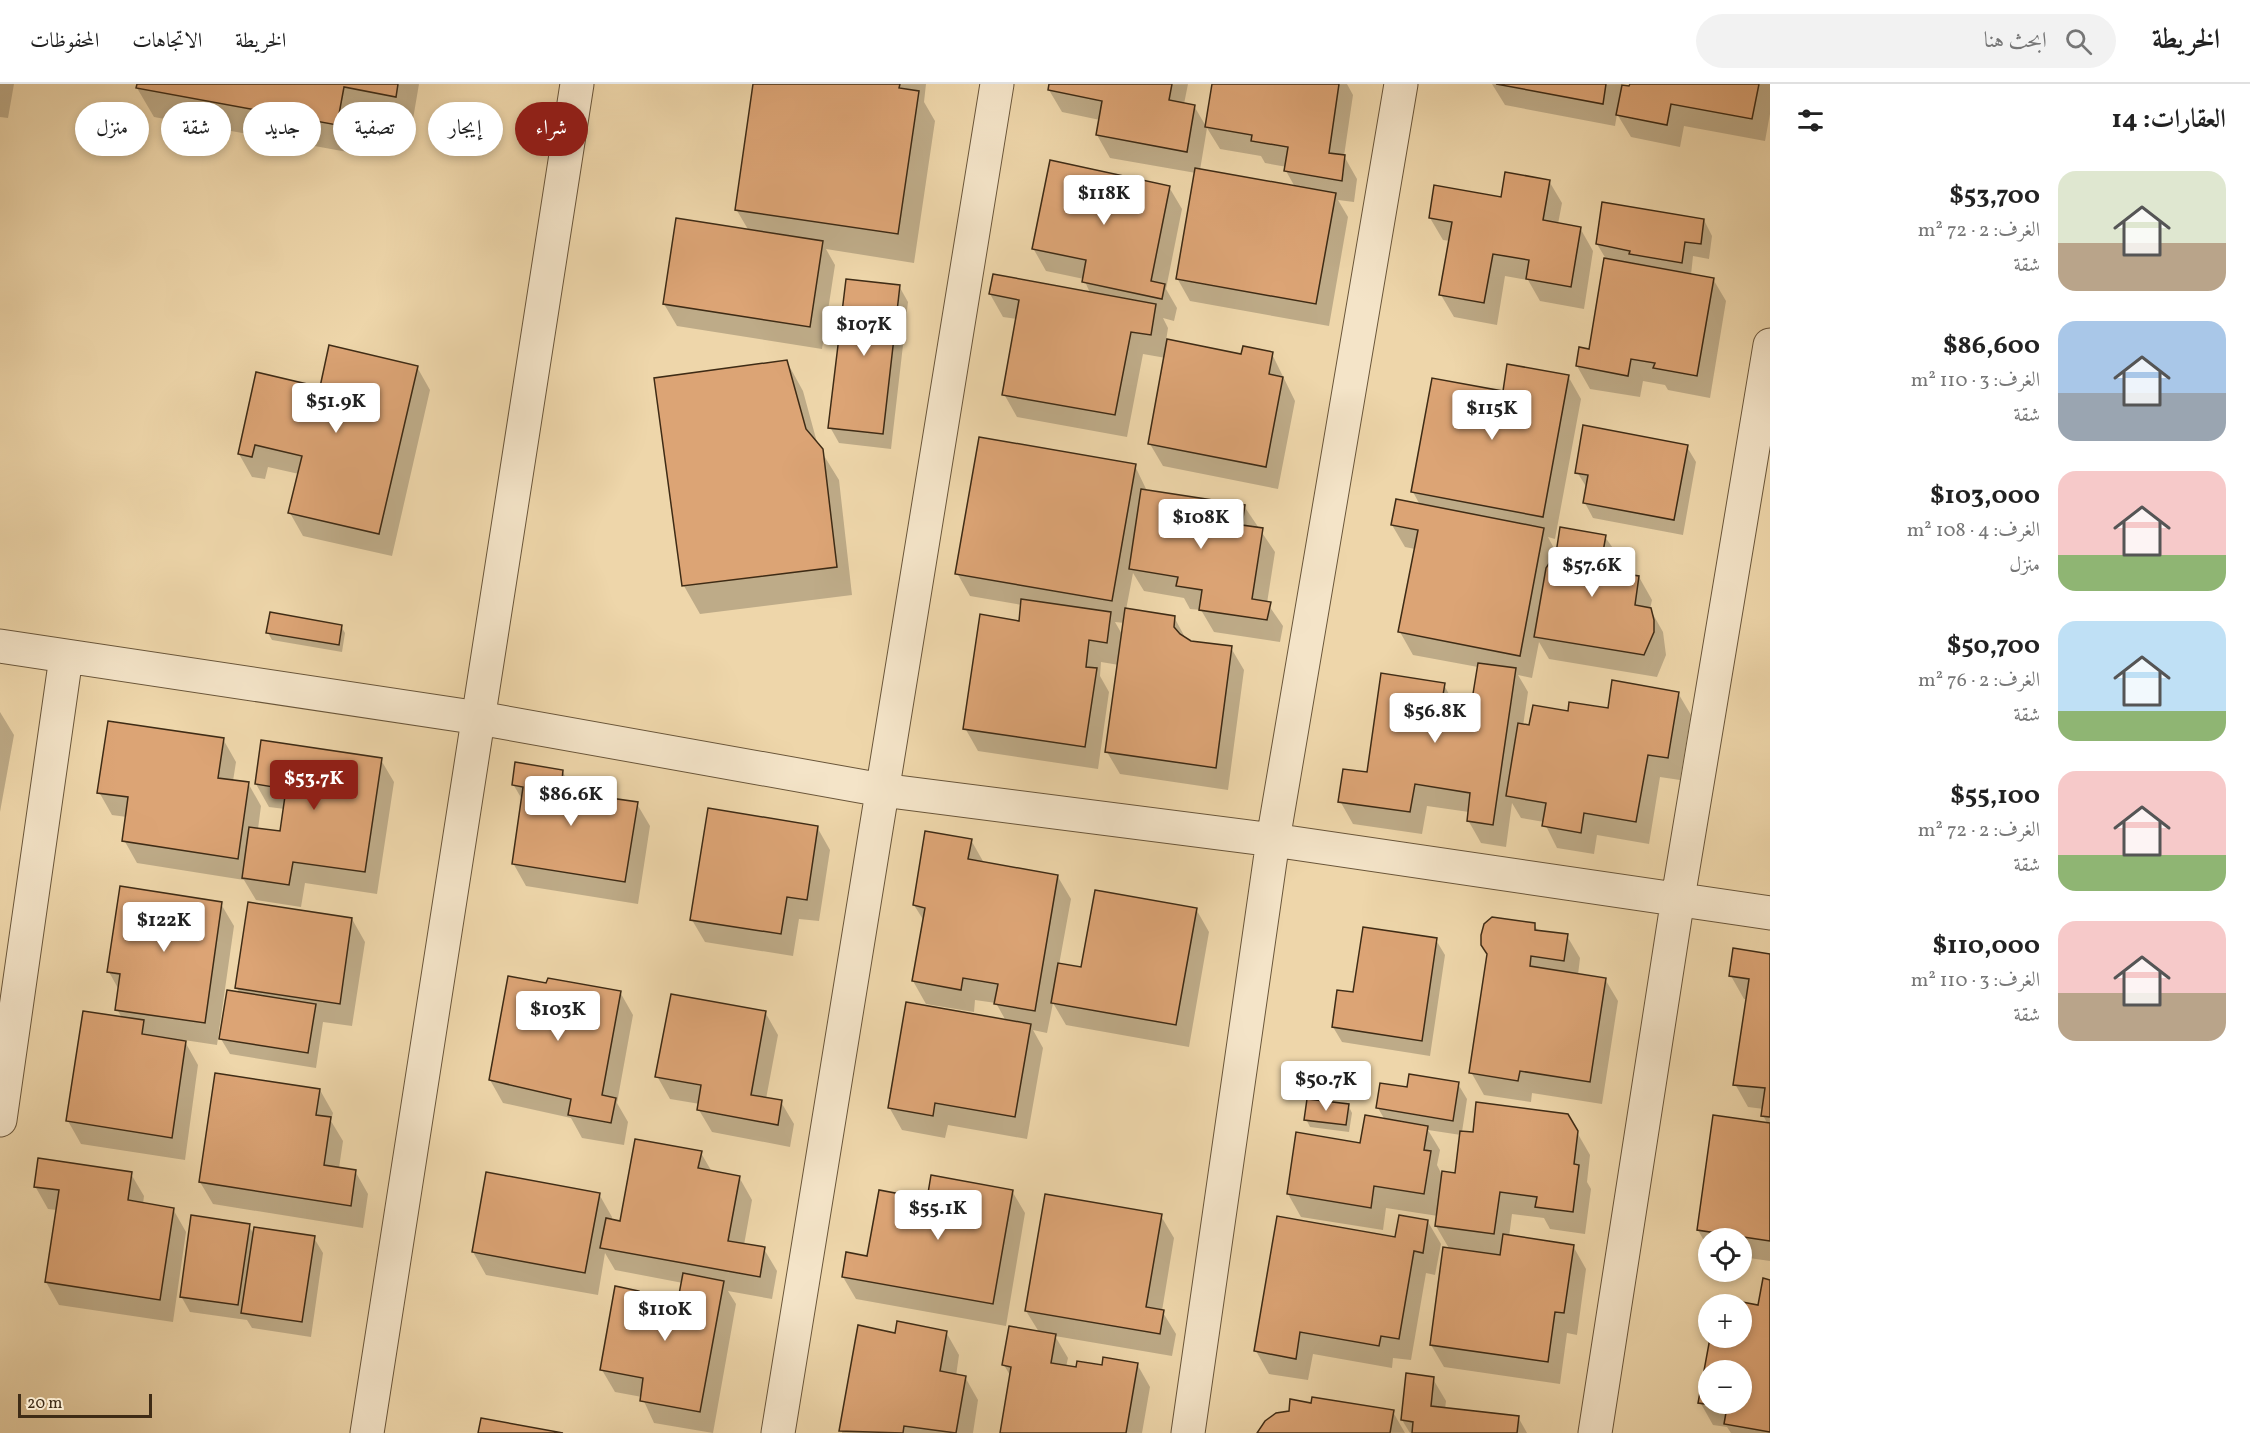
<!DOCTYPE html>
<html lang="ar">
<head>
<meta charset="utf-8">
<style>
	:root { --surface:#fff; --page:#f2f2f2; --text:#222; --muted:#767676; --line:#e0e0e0; --accent:#8f2418 }
	body { margin:0; font-family:Vollkorn,Amiri,serif; background:var(--page); color:var(--text); direction:rtl; height:100vh; display:flex; flex-direction:column; font-size:22px; white-space:nowrap }
	* { box-sizing:border-box; margin:0 }
	p { font-size:20px; color:var(--muted) }
	.icon { flex:none; width:33px; height:33px; fill:none; stroke:currentColor; stroke-width:2; stroke-linecap:round; stroke-linejoin:round }
	.map { position:relative; flex:1; overflow:hidden; direction:ltr }
	.drawer { display:flex; flex-direction:column; background:var(--surface); width:480px }
	.drawer>* { flex:none }
	.hud { position:absolute; left:18px; top:18px; width:570px; height:54px; direction:rtl; display:flex; gap:12px }
	.controls { position:absolute; left:1698px; top:1144px; display:grid; gap:12px }
	.controls a { display:grid; place-items:center; width:54px; height:54px; border-radius:50%; background:var(--surface); box-shadow:0 3px 9px #0003; font-size:30px }
	.scale { position:absolute; left:18px; bottom:15px; width:134px; box-sizing:border-box; padding-left:6px; border:3px solid #3e2b15; border-top:0; font-size:16px; line-height:21px; white-space:nowrap; color:#3e2b15; -webkit-text-stroke:4px #f4e4c8; paint-order:stroke }
	.price { position:absolute; translate:-50% -51px; padding:0 14px; border-radius:6px; background:#fff; color:#222; font-size:20px; line-height:39px; filter:drop-shadow(0 2px 3px #0008) }
	.price::after { content:''; position:absolute; left:50%; top:36px; width:18px; height:14px; margin-left:-9px; background:inherit; clip-path:polygon(0 0,100% 0,50% 100%) }
	.price.current { background:var(--accent); color:#fff }
	ul { padding:0; list-style:none }
	li { display:flex; align-items:center; gap:18px; height:150px; padding:0 24px }
	li span { display:grid; place-items:center; flex:none; width:168px; height:120px; border-radius:18px; color:#555 }
	li>.icon { margin-inline-start:auto }
	span .icon { width:72px; height:72px; fill:#fffc; stroke-width:1 }
	li b { font-size:26px }
	h2 { display:flex; justify-content:space-between; align-items:center; height:72px; padding:0 24px; font-size:26px }
	.chip { padding:0 21px; border-radius:27px; background:var(--surface); box-shadow:0 3px 9px #0003; font-size:21px; line-height:54px }
	.chip.current { background:var(--accent); color:#fff }
	header { display:flex; align-items:center; gap:36px; box-sizing:border-box; height:84px; padding:0 30px; background:var(--surface); border-bottom:2px solid var(--line) }
	header strong { font-size:28px }
	nav { display:flex; gap:33px; margin-inline-start:auto; font-size:21px }
	.search { width:420px; height:54px; background:var(--page); display:flex; align-items:center; gap:15px; box-sizing:border-box; padding:0 21px; border-radius:33px; color:var(--muted); font-size:22px }
	main { display:flex; flex:1; min-height:0 }
	.map>svg:first-child { display:block }
	.shadow { fill:#0003; fill-rule:evenodd }
	.building { fill:#dca475; stroke:#3e2b15; stroke-width:1.5; fill-rule:evenodd }
	.lines { fill:none; stroke-linecap:round; stroke-linejoin:round }
	.minor-casing { stroke:#6a563a; stroke-width:35 }
	.minor { stroke:#f4e4c8; stroke-width:33 }
</style>
</head>
<body>
<header>
<strong>الخريطة</strong>
<div class="search"><svg class="icon" aria-label="search" viewBox="0 0 24 24"><circle cx="10" cy="10" r="6"/><path d="M15 15l6 6"/></svg>ابحث هنا</div>
<nav><a>الخريطة</a><a>الاتجاهات</a><a>المحفوظات</a></nav>
</header>
<main>
<section class="drawer">
<h2>العقارات: 14<svg class="icon" aria-label="filters" viewBox="0 0 24 24"><path d="M4 7h16M4 17h16"/><circle cx="9" cy="7" r="2"/><circle cx="15" cy="17" r="2"/></svg></h2>
<ul>
<li><span style="background:linear-gradient(#dfe7d0 60%,#b9a48a 0)"><svg class="icon" aria-label="home" viewBox="0 0 24 24"><path d="M3 11l9-7 9 7M6 9v11h12V9"/></svg></span><div><b>$53,700</b><p>الغرف: 2 · 72 m²</p><p>شقة</p></div></li>
<li><span style="background:linear-gradient(#a9c7e8 60%,#9aa5b1 0)"><svg class="icon" aria-label="home" viewBox="0 0 24 24"><path d="M3 11l9-7 9 7M6 9v11h12V9"/></svg></span><div><b>$86,600</b><p>الغرف: 3 · 110 m²</p><p>شقة</p></div></li>
<li><span style="background:linear-gradient(#f6c9c9 70%,#8fb573 0)"><svg class="icon" aria-label="home" viewBox="0 0 24 24"><path d="M3 11l9-7 9 7M6 9v11h12V9"/></svg></span><div><b>$103,000</b><p>الغرف: 4 · 108 m²</p><p>منزل</p></div></li>
<li><span style="background:linear-gradient(#bfe0f5 75%,#8fb573 0)"><svg class="icon" aria-label="home" viewBox="0 0 24 24"><path d="M3 11l9-7 9 7M6 9v11h12V9"/></svg></span><div><b>$50,700</b><p>الغرف: 2 · 76 m²</p><p>شقة</p></div></li>
<li><span style="background:linear-gradient(#f6c9c9 70%,#8fb573 0)"><svg class="icon" aria-label="home" viewBox="0 0 24 24"><path d="M3 11l9-7 9 7M6 9v11h12V9"/></svg></span><div><b>$55,100</b><p>الغرف: 2 · 72 m²</p><p>شقة</p></div></li>
<li><span style="background:linear-gradient(#f6c9c9 60%,#b9a48a 0)"><svg class="icon" aria-label="home" viewBox="0 0 24 24"><path d="M3 11l9-7 9 7M6 9v11h12V9"/></svg></span><div><b>$110,000</b><p>الغرف: 3 · 110 m²</p><p>شقة</p></div></li>
</ul>
</section>
<div class="map">
<svg width="1770" height="1349" viewBox="0 0 1770 1349">
	<rect width="100%" height="100%" fill="#eed6aa"/>
	<filter id="stains"><feTurbulence type="fractalNoise" baseFrequency=".00333" numOctaves="4"/><feColorMatrix values="0 0 0 0 .2 0 0 0 0 .09 0 0 0 0 .02 0 0 0 .5 -.17"/></filter>
	<radialGradient id="worn" r=".72"><stop offset=".6" stop-color="#630" stop-opacity="0"/><stop offset="1" stop-color="#630" stop-opacity=".3"/></radialGradient>
	<!-- shadow -->
	<path class="shadow" d="M0,0H14L8,34L0,33Z
		M138,0H419L412,41L360,31L353,69L154,33L137,4Z
		M755,0H926L924,18L935,37L914,179L826,165L835,181L822,265L677,242L664,220L749,147L736,125Z
		M1050,0H1188L1184,20L1194,22L1207,44L1213,0H1347L1353,11L1344,72L1357,95L1354,118L1338,116L1348,133L1329,242L1190,217L1177,194L1196,89L1110,74L1097,51L1100,36L1062,28L1049,6ZM1207,44L1220,65L1261,72L1265,79L1287,83L1286,87L1295,103L1200,86Z
		M1492,0H1622V2L1630,4L1631,0H1770V30L1765,57L1684,42L1680,63L1631,53L1617,30L1615,42L1505,21Z
		M1549,97L1562,119L1558,140L1580,144L1593,167L1584,225L1540,217L1528,196L1505,192L1497,241L1454,233L1441,211L1450,157L1443,156L1430,134L1502,115Z
		M1169,103L1182,125L1166,205L1177,224L1174,237L1163,234L1168,244L1166,257L1242,272L1272,270L1295,317L1278,405L1163,382L1150,360L1166,274L1143,270L1127,353L1017,333L1004,310L1017,235L1003,233L990,210L1090,209L1084,195L1046,187L1033,164Z
		M1704,136L1712,152L1709,175L1693,172L1691,191L1713,195L1726,217L1710,314L1668,306L1665,301L1643,297L1640,313L1590,305L1577,282L1590,267L1606,175L1597,160Z
		M899,202L908,218L891,365L839,359L830,343Z
		M787,278L803,307L818,362L839,396L852,511L700,530L684,502Z
		M417,283L430,306L392,472L303,452L290,429L299,390L268,383L265,395L252,393L239,370L321,305Z
		M1568,292L1581,315L1555,455L1548,453L1557,470L1605,453L1633,492L1639,493L1652,516L1650,525L1663,548L1666,571L1657,593L1549,575L1539,558L1532,594L1518,591L1528,608L1523,642L1531,643L1569,628L1609,626L1678,609L1691,631L1680,696L1660,693L1649,760L1597,751L1594,770L1557,764L1544,738L1521,734L1512,719L1506,763L1481,759L1468,736L1469,728L1427,722L1422,750L1353,740L1340,717L1368,690L1444,601L1455,621L1473,624L1478,583L1413,571L1400,548L1415,465L1405,463L1392,441L1420,421L1413,408L1504,308Z
		M1687,363L1696,378L1683,451L1593,434L1585,419L1587,404L1577,388Z
		M1135,382L1147,407L1244,422L1275,468L1267,519L1283,542L1280,558L1214,548L1201,526L1190,525L1184,514L1144,507L1133,489L1126,526L1174,533L1187,557L1231,564L1244,586L1228,706L1120,690L1107,668L1119,581L1101,578L1100,592L1109,608L1098,685L978,667L965,644L1020,538L1022,521L970,512L957,489ZM1115,538L1125,539L1123,552Z
		M341,542L345,549L342,568L272,556L268,549Z
		M0,628L14,651L0,728Z
		M223,655L236,678L233,697L248,699L261,722L258,745L281,749L285,725L269,723L256,700L381,676L394,698L377,810L305,799L301,823L256,816L244,796L137,779L124,756L127,733L112,731L99,708Z
		M562,687L576,711L637,720L650,742L638,820L526,802L513,779L523,717L513,700Z
		M817,743L830,766L819,837L799,835L793,872L705,858L692,836Z
		M971,756L984,779L1058,793L1071,815L1059,881L1082,885L1196,825L1209,848L1189,963L1066,941L1053,919L1047,949L1033,946L1043,964L1027,1055L948,1041L945,1054L902,1046L889,1023L1006,937L996,919L975,916L974,928L926,920L913,897L924,837L914,821Z
		M221,820L234,842L217,961L184,956L198,981L185,1076L81,1060L68,1037L122,934L117,925L119,906L109,888Z
		M352,835L365,858L352,942L323,938L316,984L230,970L221,955L240,910L237,904Z
		M1534,841L1539,848L1567,852L1580,874L1578,891L1605,895L1618,917L1602,1020L1532,1009L1531,1018L1484,1011L1471,988Z
		M1436,856L1445,871L1430,972L1342,958L1333,943L1354,910Z
		M1770,871V1177L1742,1173V1155H1708V1164L1698,1146L1768,1041L1763,1031L1764,1025L1748,1023L1735,1000L1748,915H1744L1731,892Z
		M547,900L620,908L633,931L617,1019L628,1038L624,1061L582,1054L571,1034L503,1019L490,996Z
		M765,928L778,951L766,1015L781,1018L794,1040L790,1063L712,1048L699,1026L700,1020L670,1015L657,992Z
		M1458,1000L1467,1015L1462,1048L1474,1050L1567,1031L1590,1071L1587,1098L1591,1105L1585,1150L1550,1145L1544,1134L1512,1130L1509,1153L1573,1162L1586,1185L1577,1251L1567,1249L1560,1300L1444,1283L1431,1261L1450,1166L1436,1142L1438,1132L1386,1124L1383,1146L1301,1133L1288,1110L1361,1060L1385,1036L1378,1024L1408,1005ZM1428,1046L1461,1051L1456,1091L1441,1089L1437,1081L1440,1066Z
		M320,1006L333,1029L331,1037L343,1057L339,1084L355,1087L368,1110L363,1144L213,1120L200,1098Z
		M1348,1021L1352,1029L1349,1048L1310,1043L1306,1035Z
		M701,1069L712,1088L739,1093L752,1116L744,1161L764,1165L777,1187L772,1215L728,1207L736,1220L713,1349L654,1339L642,1313L615,1308L602,1286L638,1208L643,1217L678,1223L683,1199L615,1186L605,1169L598,1211L486,1191L473,1168L599,1110L612,1133L611,1137L622,1139Z
		M131,1090L144,1112L143,1120L173,1125L186,1148L173,1238L59,1221L46,1198L57,1126L48,1125L35,1102Z
		M1012,1107L1025,1129L1006,1242L856,1215L843,1193L869,1174L928,1117Z
		M1161,1132L1174,1154L1162,1227L1176,1250L1172,1272L1055,1252L1068,1274L1066,1283L1078,1285L1137,1280L1150,1303L1142,1349H1001L1011,1293L1004,1281L1039,1248L1026,1227Z
		M1428,1138L1441,1160L1435,1191L1426,1189L1411,1276L1393,1274L1392,1284L1313,1270L1308,1296L1269,1290L1256,1267L1396,1155Z
		M249,1142L254,1151L314,1154L323,1169L311,1253L252,1244L247,1236L190,1228L181,1212Z
		M1770,1197V1349H1731L1727,1343L1713,1341L1700,1318L1711,1254H1742V1221H1717L1718,1215L1759,1223ZM1708,1287H1742V1320H1708Z
		M859,1243L896,1250L946,1248L959,1271L956,1292L965,1293L978,1316L973,1349H842Z
		M1433,1295L1446,1317L1445,1325L1518,1333L1527,1349H1410L1402,1336Z
		M1393,1328L1405,1349H1259Z"/>
	<!-- building -->
	<path class="building" d="M137,0H398L396,13L344,3L337,41L136,4Z
		M753,0H900L899,4L919,7L898,150L735,126Z
		M1049,0H1172L1169,16L1195,21L1187,68L1096,51L1102,17L1048,6Z
		M1212,0H1339L1329,69L1345,71L1342,97L1284,87L1288,63L1251,57L1252,51L1205,43Z
		M1496,0H1606L1603,20Z
		M1630,0H1759L1752,35L1671,20L1667,41L1616,31L1622,1L1629,2Z
		M1050,76L1170,102L1151,197L1165,200L1162,215L1082,198L1086,176L1032,165Z
		M1195,84L1336,109L1316,220L1176,195Z
		M1505,88L1550,96L1543,136L1581,143L1571,203L1526,195L1529,176L1493,170L1484,219L1439,211L1452,138L1429,134L1434,101L1501,113Z
		M1602,118L1704,135L1701,160L1685,158L1682,179L1629,170L1630,167L1596,160Z
		M676,134L823,157L810,243L663,220Z
		M1604,174L1714,194L1697,292L1653,284L1655,279L1631,275L1628,292L1576,282L1579,263L1589,265Z
		M993,190L1156,220L1151,251L1131,248L1115,331L1002,311L1019,216L989,210Z
		M846,195L900,201L883,350L828,344Z
		M1167,255L1241,270L1243,262L1273,268L1269,290L1283,293L1266,383L1148,360Z
		M329,261L418,282L379,450L288,429L302,372L255,361L252,373L238,370L256,288L320,303Z
		M787,276L806,345L823,365L837,483L682,502L654,294Z
		M1507,280L1569,291L1543,433L1411,408L1432,294L1503,307Z
		M1583,341L1688,361L1674,436L1583,419L1588,391L1575,389Z
		M979,353L1136,380L1112,517L955,490Z
		M1141,405L1245,421L1242,441L1263,444L1252,515L1271,518L1267,536L1199,526L1202,506L1176,502L1178,493L1129,485Z
		M1396,415L1544,444L1520,572L1398,548L1418,446L1391,441Z
		M1560,443L1606,451L1603,468L1622,471L1619,489L1639,492L1635,521L1651,524L1654,536V548L1644,571L1534,553L1546,484L1556,469Z
		M1021,515L1111,528L1107,559L1089,556L1086,583L1097,584L1085,663L963,645L980,530L1019,537Z
		M1125,524L1175,532L1174,543L1180,550L1191,557L1232,562L1216,684L1105,668Z
		M270,528L342,541L339,561L266,549Z
		M1478,579L1516,584L1493,741L1467,737L1470,709L1415,700L1410,728L1338,718L1343,685L1367,688L1381,589L1445,599L1442,617L1471,622Z
		M1612,596L1679,608L1668,674L1648,671L1636,738L1584,729L1581,749L1542,742L1546,719L1506,712L1518,639L1529,641L1533,621L1568,627L1569,618L1608,624Z
		M108,637L224,654L218,694L249,698L238,775L122,757L128,713L97,709Z
		M261,656L382,674L365,788L293,778L289,801L242,794L249,743L280,747L286,705L255,700Z
		M515,678L563,686L561,707L638,718L625,798L512,780L523,703L512,701Z
		M708,724L818,742L807,816L787,813L781,850L690,836Z
		M925,747L972,755L968,775L1058,791L1035,927L994,920L998,900L963,894L961,906L912,897L925,824L913,821Z
		M120,802L222,818L205,939L115,926L120,890L107,888Z
		M1095,806L1197,824L1176,941L1051,919L1058,879L1081,883Z
		M248,818L352,834L340,920L235,904Z
		M1492,833L1535,839V846L1568,850L1564,877L1531,872L1530,882L1606,894L1590,998L1520,987L1518,997L1469,989L1487,870L1481,861V851L1484,840Z
		M1363,843L1437,854L1422,957L1332,943L1337,906L1353,908Z
		M1733,864L1770,870V1033L1761,1032L1765,1004L1733,1001L1749,895L1729,892Z
		M508,892L546,899L548,894L621,907L602,1011L616,1014L611,1039L568,1031L571,1015L489,996Z
		M227,906L316,920L308,969L219,955Z
		M671,910L766,927L751,1011L782,1016L778,1041L697,1026L701,1001L655,993Z
		M906,918L1031,940L1015,1033L935,1019L933,1032L888,1024Z
		M83,927L144,936L142,950L186,957L172,1054L66,1037Z
		M215,989L320,1005L316,1031L331,1033L324,1081L356,1086L351,1122L199,1098Z
		M1409,990L1459,998L1453,1037L1376,1024L1380,999L1407,1003Z
		M1307,1015L1349,1020L1346,1041L1304,1036Z
		M1476,1018L1568,1030L1578,1047L1574,1080L1579,1081L1573,1128L1535,1123L1537,1113L1500,1108L1494,1150L1435,1142L1442,1087L1455,1089L1460,1047L1473,1048Z
		M1365,1031L1428,1042L1424,1066L1431,1067L1424,1110L1374,1102L1371,1124L1287,1110L1296,1048L1360,1059Z
		M1713,1031L1770,1039V1157L1697,1146Z
		M635,1055L702,1067L698,1084L740,1092L728,1157L765,1163L760,1193L600,1164L606,1134L620,1137Z
		M38,1074L132,1088L128,1116L174,1124L160,1216L45,1198L59,1106L34,1103Z
		M486,1088L600,1109L585,1189L472,1168Z
		M931,1091L1013,1106L993,1220L842,1193L846,1168L867,1172L879,1106L927,1115Z
		M1045,1110L1162,1130L1146,1223L1164,1226L1160,1250L1025,1227Z
		M191,1131L250,1140L238,1221L180,1213Z
		M1399,1131L1428,1136L1423,1169L1414,1167L1399,1255L1381,1252L1379,1262L1300,1248L1296,1275L1254,1267L1277,1132L1395,1153Z
		M254,1143L315,1152L302,1238L241,1229Z
		M1503,1150L1574,1161L1564,1229L1555,1228L1548,1278L1430,1261L1443,1163L1500,1171Z
		M683,1189L724,1197L700,1328L640,1317L643,1294L600,1286L615,1202L639,1207L638,1214L677,1221Z
		M1763,1194L1770,1196V1348L1724,1340L1727,1323L1698,1319L1710,1254H1742V1221H1715L1717,1213L1758,1221ZM1708,1287H1742V1320H1708Z
		M897,1237L947,1247L940,1287L966,1292L956,1349L904,1342L903,1349L839,1347L858,1241L895,1249Z
		M1009,1242L1056,1250L1051,1279L1076,1283L1077,1277L1102,1281L1103,1273L1138,1279L1126,1349H1000L1011,1283L1002,1281Z
		M1406,1289L1434,1293L1431,1322L1519,1332L1517,1349H1412L1413,1338L1401,1336Z
		M1312,1313L1394,1326L1390,1349H1257L1265,1337L1276,1329L1289,1327L1290,1315L1311,1319Z
		M481,1334L563,1349H478Z"/>
	<g class="lines">
		<defs>
			<path id="minor" d="M0,562L479,634L882,706L1273,756L1770,829
				M0,1036L66,573
				M367,1349L577,0
				M778,1349L997,0
				M1188,1349L1273,756L1401,0
				M1595,1349L1678,814L1770,261"/>
		</defs>
		<!-- minor casing -->
		<use href="#minor" class="minor-casing"/>
		<!-- minor -->
		<use href="#minor" class="minor"/>
	</g>
	<rect width="100%" height="100%" filter="url(#stains)"/>
	<rect width="100%" height="100%" fill="url(#worn)"/>
</svg>
<div class="controls">
<a><svg class="icon" aria-label="locate" viewBox="0 0 24 24"><circle cx="12" cy="12" r="6"/><path d="M12 2v4M12 18v4M2 12h4M18 12h4"/></svg></a>
<a>+</a>
<a>−</a>
</div>
<div class="scale">20 m</div>
<b class="price" style="left:1104px;top:142px">$118K</b>
<b class="price" style="left:864px;top:273px">$107K</b>
<b class="price" style="left:336px;top:350px">$51.9K</b>
<b class="price" style="left:1492px;top:357px">$115K</b>
<b class="price" style="left:1201px;top:466px">$108K</b>
<b class="price" style="left:1592px;top:514px">$57.6K</b>
<b class="price" style="left:1435px;top:660px">$56.8K</b>
<b class="price current" style="left:314px;top:727px">$53.7K</b>
<b class="price" style="left:571px;top:743px">$86.6K</b>
<b class="price" style="left:164px;top:869px">$122K</b>
<b class="price" style="left:558px;top:958px">$103K</b>
<b class="price" style="left:1326px;top:1028px">$50.7K</b>
<b class="price" style="left:938px;top:1157px">$55.1K</b>
<b class="price" style="left:665px;top:1258px">$110K</b>
<div class="hud">
<a class="chip current">شراء</a>
<a class="chip">إيجار</a>
<a class="chip">تصفية</a>
<a class="chip">جديد</a>
<a class="chip">شقة</a>
<a class="chip">منزل</a>
</div>
</div>
</main>
</body>
</html>
